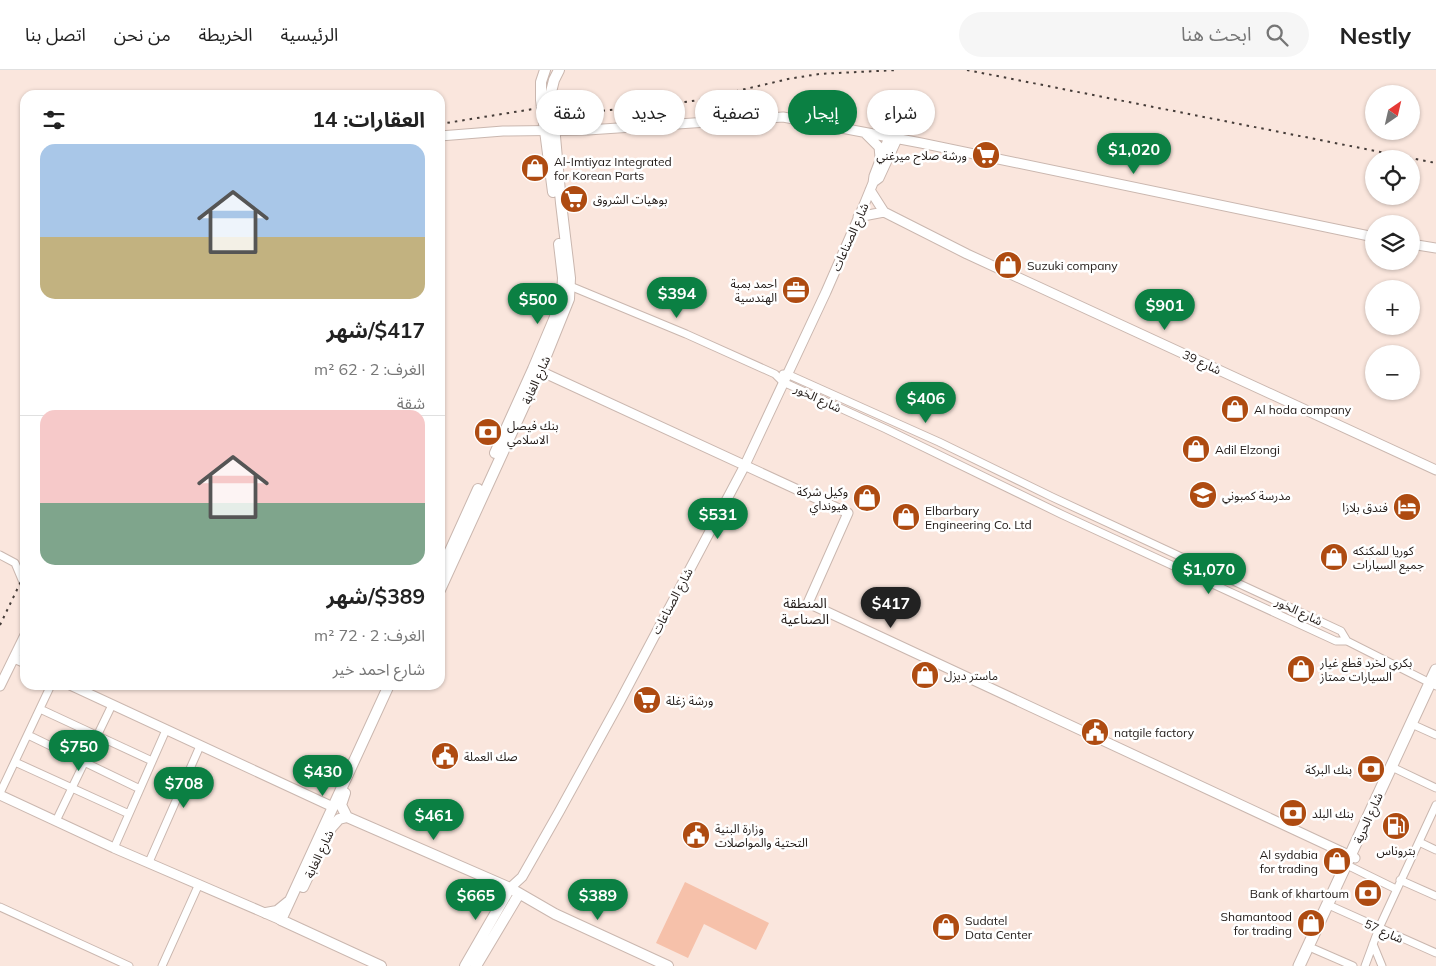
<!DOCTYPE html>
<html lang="ar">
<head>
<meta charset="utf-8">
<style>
	:root { --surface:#fff; --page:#f6f6f6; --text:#222; --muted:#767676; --line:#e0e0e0; --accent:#0b8043 }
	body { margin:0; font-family:Mulish,"Noto Sans Arabic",sans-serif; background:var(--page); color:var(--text); direction:rtl; height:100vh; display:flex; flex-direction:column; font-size:19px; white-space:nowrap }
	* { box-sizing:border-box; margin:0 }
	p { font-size:16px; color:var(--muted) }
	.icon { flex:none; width:28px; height:28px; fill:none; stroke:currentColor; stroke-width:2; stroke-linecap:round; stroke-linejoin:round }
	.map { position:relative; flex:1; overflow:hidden; direction:ltr }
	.side { position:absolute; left:20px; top:20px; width:425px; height:600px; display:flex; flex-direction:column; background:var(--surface); border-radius:15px; box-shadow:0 1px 4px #0004; direction:rtl }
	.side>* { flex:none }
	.top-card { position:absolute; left:460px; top:20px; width:475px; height:45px; direction:rtl; display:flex; gap:10px }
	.needle { width:32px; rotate:34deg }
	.tools { position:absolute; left:1365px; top:15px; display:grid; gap:10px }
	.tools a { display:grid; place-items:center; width:55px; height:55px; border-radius:50%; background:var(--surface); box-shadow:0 1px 4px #0004; font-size:25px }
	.price { position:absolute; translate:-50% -42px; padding:0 11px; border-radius:18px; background:var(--accent); color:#fff; font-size:16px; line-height:32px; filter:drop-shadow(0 1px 2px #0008) }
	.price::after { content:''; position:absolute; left:50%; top:30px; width:15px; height:11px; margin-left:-8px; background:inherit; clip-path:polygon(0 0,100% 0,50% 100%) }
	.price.current { background:#222; color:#fff }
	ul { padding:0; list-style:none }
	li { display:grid; align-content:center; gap:10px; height:265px; padding:0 20px }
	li+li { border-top:1px solid var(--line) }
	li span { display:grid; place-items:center; height:155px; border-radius:15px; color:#555 }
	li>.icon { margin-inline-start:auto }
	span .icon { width:90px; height:90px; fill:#fffc; stroke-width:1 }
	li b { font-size:21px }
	h2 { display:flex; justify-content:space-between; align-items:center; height:60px; padding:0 20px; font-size:21px }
	.chip { padding:0 18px; border-radius:22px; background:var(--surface); box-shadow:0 1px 4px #0004; font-size:18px; line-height:45px }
	.chip.current { background:var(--accent); color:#fff }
	header { display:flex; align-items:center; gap:30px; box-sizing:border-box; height:70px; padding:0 25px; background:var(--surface); border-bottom:1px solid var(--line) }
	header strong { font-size:24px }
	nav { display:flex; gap:28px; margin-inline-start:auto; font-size:18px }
	.search { width:350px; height:45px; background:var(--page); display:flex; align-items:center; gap:12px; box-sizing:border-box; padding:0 18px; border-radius:28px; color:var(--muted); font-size:19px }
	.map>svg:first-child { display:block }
	.green { fill:#f6c1aa }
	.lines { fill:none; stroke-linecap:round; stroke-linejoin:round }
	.minor-casing { stroke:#cab7af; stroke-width:9 }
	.tertiary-casing { stroke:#cab7af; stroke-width:11 }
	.secondary-casing { stroke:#cab7af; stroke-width:12 }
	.primary-casing { stroke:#cab7af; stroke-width:13 }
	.minor { stroke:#fff; stroke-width:7 }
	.tertiary { stroke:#fff; stroke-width:9 }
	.secondary { stroke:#fff; stroke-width:10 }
	.primary { stroke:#fff; stroke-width:11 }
	.rail { stroke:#453c38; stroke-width:2; stroke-dasharray:2.5 5; stroke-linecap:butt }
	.labels { text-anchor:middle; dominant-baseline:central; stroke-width:5; stroke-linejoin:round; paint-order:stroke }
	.poi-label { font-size:12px; fill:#211a17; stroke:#fff; text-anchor:start }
	.street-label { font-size:12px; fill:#211a17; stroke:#fff }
	.neighbourhood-label { font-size:14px; fill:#211a17; stroke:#fff }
</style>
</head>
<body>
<header>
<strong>Nestly</strong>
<div class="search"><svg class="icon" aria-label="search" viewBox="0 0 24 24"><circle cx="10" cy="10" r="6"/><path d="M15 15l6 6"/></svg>ابحث هنا</div>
<nav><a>الرئيسية</a><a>الخريطة</a><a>من نحن</a><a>اتصل بنا</a></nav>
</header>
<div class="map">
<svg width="1436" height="896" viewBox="0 0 1436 896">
	<rect width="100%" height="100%" fill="#fae6dd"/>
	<!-- green -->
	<path class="green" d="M685,812L769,853L756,880L704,854L688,888L656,873Z"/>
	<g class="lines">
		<defs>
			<path id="minor" d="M570,216L686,264L775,304L783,312L886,359L1063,445L1336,571H1347L1436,616
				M783,304H787L939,372L1052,427L1341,561L1347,571
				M0,485L15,493L25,517
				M40,639L152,691
				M1416,656L1436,665
				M28,665L140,719
				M15,692L129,744
				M1396,699L1436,718
				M0,723L51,615
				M56,751L112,635
				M1419,772L1436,780
				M114,778L166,660
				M149,792L200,676
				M1351,797L1396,819
				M1400,810L1436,826
				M0,837L129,896
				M1333,837L1436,883
				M1373,874L1382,896
				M1314,879L1353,896
				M162,896L199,814
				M1365,896L1379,858L1436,735"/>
			<path id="tertiary" d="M865,63L879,77L880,87
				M440,66L503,61L588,60L783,47L921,73L1374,167
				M875,111L879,108L897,69
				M870,120L884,142L967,184L1436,400
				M858,147L884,142
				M1411,174L1436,178
				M540,301L848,443L808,533L1355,788
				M14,588L25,593
				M70,615L333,737
				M0,616L25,565
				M0,725L114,778L281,850
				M510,818L522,807L559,742L619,633L744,397L826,222L864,135L873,113L874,106L889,67"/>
			<path id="secondary" d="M545,0L541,12V30L553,122
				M495,383L533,299L560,235L562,223L563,208L559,174
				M440,503L478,419
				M440,520L540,301L569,229L570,208L561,133L551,22L554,10L559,0
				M345,723L341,735L347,747
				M347,747L510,818L555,844L668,896
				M303,817L331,758L339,749L347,747
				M266,843L277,841L288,832
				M381,896L281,850L389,615
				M465,896L510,818
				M476,896L519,824"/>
			<path id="primary" d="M1299,896L1436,600"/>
		</defs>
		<!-- minor casing -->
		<use href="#minor" class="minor-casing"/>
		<!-- tertiary casing -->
		<use href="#tertiary" class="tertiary-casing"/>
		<!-- secondary casing -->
		<use href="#secondary" class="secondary-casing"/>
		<!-- primary casing -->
		<use href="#primary" class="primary-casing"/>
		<!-- minor -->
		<use href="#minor" class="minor"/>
		<!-- tertiary -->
		<use href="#tertiary" class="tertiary"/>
		<!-- secondary -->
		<use href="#secondary" class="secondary"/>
		<!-- primary -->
		<use href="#primary" class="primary"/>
		<!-- rail -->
		<path class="rail" d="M967,0L1436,93
			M440,54L552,36L575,43L657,36L699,30L788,9L819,4L898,0
			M0,555L25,503"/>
	</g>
	<!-- icons -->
	<defs>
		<symbol id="supermarket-disc" viewBox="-11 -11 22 22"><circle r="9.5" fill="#ae4b11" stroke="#fff"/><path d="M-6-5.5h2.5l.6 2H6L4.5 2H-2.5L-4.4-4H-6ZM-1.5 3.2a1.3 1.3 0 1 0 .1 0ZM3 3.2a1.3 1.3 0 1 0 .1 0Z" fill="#fff"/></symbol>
		<symbol id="shop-disc" viewBox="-11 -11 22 22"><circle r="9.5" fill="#ae4b11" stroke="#fff"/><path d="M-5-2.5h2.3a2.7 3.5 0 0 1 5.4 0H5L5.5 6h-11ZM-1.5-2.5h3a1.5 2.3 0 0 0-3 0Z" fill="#fff"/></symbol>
		<symbol id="office-disc" viewBox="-11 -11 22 22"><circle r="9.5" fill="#ae4b11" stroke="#fff"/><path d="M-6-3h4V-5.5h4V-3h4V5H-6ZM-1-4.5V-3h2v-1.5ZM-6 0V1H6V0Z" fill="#fff"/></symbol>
		<symbol id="bank-disc" viewBox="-11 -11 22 22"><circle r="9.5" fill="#ae4b11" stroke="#fff"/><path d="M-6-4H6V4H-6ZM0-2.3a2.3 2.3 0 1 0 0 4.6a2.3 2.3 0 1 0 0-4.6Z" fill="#fff"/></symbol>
		<symbol id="school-disc" viewBox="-11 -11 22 22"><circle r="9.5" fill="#ae4b11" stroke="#fff"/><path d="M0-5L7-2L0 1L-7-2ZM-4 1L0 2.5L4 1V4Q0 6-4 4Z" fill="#fff"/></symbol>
		<symbol id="hotel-disc" viewBox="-11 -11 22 22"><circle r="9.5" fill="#ae4b11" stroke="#fff"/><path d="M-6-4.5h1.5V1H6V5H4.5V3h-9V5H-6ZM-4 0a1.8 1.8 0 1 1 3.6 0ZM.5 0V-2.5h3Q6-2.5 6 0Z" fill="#fff"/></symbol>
		<symbol id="civic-disc" viewBox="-11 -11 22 22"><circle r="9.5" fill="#ae4b11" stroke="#fff"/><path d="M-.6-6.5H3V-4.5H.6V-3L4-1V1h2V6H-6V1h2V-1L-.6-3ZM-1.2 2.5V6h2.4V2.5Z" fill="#fff"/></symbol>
		<symbol id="fuel-disc" viewBox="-11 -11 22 22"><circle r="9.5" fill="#ae4b11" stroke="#fff"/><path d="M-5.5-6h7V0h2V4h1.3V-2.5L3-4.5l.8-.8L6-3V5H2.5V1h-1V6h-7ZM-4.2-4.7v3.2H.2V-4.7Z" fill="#fff"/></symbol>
	</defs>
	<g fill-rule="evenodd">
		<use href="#supermarket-disc" x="970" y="69" width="32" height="32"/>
		<use href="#shop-disc" x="519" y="82" width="32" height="32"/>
		<use href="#supermarket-disc" x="558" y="113" width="32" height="32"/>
		<use href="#shop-disc" x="992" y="179" width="32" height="32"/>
		<use href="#office-disc" x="780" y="204" width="32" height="32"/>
		<use href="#shop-disc" x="1219" y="323" width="32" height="32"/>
		<use href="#bank-disc" x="472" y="346" width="32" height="32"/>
		<use href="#shop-disc" x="1180" y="363" width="32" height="32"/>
		<use href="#school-disc" x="1187" y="409" width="32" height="32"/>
		<use href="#shop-disc" x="851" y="412" width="32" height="32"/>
		<use href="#hotel-disc" x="1391" y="421" width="32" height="32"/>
		<use href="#shop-disc" x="890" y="431" width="32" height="32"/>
		<use href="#shop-disc" x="1318" y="471" width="32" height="32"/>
		<use href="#shop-disc" x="1285" y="583" width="32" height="32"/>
		<use href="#shop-disc" x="909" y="589" width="32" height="32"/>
		<use href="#supermarket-disc" x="631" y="614" width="32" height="32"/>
		<use href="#civic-disc" x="1079" y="646" width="32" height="32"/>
		<use href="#civic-disc" x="429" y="670" width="32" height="32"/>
		<use href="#bank-disc" x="1355" y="683" width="32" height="32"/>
		<use href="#bank-disc" x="1277" y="727" width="32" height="32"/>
		<use href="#fuel-disc" x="1380" y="740" width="32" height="32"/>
		<use href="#civic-disc" x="680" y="749" width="32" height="32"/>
		<use href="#shop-disc" x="1321" y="775" width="32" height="32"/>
		<use href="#bank-disc" x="1352" y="807" width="32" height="32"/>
		<use href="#shop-disc" x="1295" y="837" width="32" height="32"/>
		<use href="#shop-disc" x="930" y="841" width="32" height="32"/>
	</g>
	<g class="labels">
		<!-- poi labels -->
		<g class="poi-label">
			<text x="967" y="85" text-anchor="end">ورشة صلاح ميرغني</text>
			<text x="554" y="91">Al-Imtiyaz Integrated<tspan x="554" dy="14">for Korean Parts</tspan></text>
			<text x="593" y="129">بوهيات الشروق</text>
			<text x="1027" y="195">Suzuki company</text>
			<text x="777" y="213" text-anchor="end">احمد بمبة<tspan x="777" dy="14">الهندسية</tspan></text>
			<text x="1254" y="339">Al hoda company</text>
			<text x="507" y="355">بنك فيصل<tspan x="507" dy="14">الاسلامي</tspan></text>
			<text x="1215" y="379">Adil Elzongi</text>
			<text x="848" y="421" text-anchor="end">وكيل شركة<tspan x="848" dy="14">هيونداي</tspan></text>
			<text x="1222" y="425">مدرسة كمبوني</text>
			<text x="1388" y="437" text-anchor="end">فندق بلازا</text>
			<text x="925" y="440">Elbarbary<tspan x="925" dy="14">Engineering Co. Ltd</tspan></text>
			<text x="1353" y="480">كوريا للمكنكه<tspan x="1353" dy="14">جميع السيارات</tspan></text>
			<text x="1320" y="592">بكري لخرد قطع غيار<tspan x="1320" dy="14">السيارات ممتاز</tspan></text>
			<text x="944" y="605">ماستر ديزل</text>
			<text x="666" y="630">ورشة زغلة</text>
			<text x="1114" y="662">natgile factory</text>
			<text x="464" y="686">صك العملة</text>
			<text x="1352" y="699" text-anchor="end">بنك البركة</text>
			<text x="1312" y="743">بنك البلد</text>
			<text x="715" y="758">وزارة البنية<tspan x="715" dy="14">التحتية والمواصلات</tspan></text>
			<text x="1396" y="780" text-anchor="middle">بتروناس</text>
			<text x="1318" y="784" text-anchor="end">Al sydabia<tspan x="1318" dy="14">for trading</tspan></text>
			<text x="1349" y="823" text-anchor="end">Bank of khartoum</text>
			<text x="1292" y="846" text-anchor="end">Shamantood<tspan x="1292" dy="14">for trading</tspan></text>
			<text x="965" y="850">Sudatel<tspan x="965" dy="14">Data Center</tspan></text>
		</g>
		<!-- street labels -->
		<g class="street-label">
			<text transform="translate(850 167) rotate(-66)">شارع الصناعات</text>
			<text transform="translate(1202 292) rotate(25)">شارع 39</text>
			<text transform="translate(536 310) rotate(-66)">شارع الغابة</text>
			<text transform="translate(818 328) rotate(25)">شارع الخور</text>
			<text transform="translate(672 531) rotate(-62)">شارع الصناعات</text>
			<text transform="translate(1299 541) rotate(25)">شارع الخور</text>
			<text transform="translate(1368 748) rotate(-66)">شارع الحرية</text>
			<text transform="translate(319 784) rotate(-65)">شارع الغابة</text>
			<text transform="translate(1384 861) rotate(24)">شارع 57</text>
		</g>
		<!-- neighbourhood labels -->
		<g class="neighbourhood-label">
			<text x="805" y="533">المنطقة<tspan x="805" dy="16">الصناعية</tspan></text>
		</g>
	</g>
</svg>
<div class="tools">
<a><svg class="needle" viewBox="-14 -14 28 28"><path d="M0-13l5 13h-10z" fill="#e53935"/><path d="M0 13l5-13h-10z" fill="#767676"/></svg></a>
<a><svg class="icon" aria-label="locate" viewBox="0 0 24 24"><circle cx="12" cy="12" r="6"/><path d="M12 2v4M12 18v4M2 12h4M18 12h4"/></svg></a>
<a><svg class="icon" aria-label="layers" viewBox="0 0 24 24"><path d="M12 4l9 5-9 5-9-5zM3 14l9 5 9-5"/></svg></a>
<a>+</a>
<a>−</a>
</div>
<b class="price" style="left:1134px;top:105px">$1,020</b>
<b class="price" style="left:677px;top:249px">$394</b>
<b class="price" style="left:538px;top:255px">$500</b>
<b class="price" style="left:1165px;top:261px">$901</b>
<b class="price" style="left:926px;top:354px">$406</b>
<b class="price" style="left:718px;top:470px">$531</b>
<b class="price" style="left:1209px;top:525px">$1,070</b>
<b class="price current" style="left:891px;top:559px">$417</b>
<b class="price" style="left:79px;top:702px">$750</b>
<b class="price" style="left:323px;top:727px">$430</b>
<b class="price" style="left:184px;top:739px">$708</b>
<b class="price" style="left:434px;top:771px">$461</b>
<b class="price" style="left:476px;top:851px">$665</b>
<b class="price" style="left:598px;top:851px">$389</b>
<div class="top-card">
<a class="chip">شراء</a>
<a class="chip current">إيجار</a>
<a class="chip">تصفية</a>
<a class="chip">جديد</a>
<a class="chip">شقة</a>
</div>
<section class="side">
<h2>العقارات: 14<svg class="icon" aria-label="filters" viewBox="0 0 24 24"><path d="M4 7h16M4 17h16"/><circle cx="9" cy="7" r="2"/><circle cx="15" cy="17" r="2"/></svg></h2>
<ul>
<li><span style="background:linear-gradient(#a9c7e8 60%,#c2b280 0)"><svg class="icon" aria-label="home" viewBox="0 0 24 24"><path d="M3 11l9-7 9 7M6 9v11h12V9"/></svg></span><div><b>$417/شهر</b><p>الغرف: 2 · 62 m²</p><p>شقة</p></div></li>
<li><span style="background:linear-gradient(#f6c9c9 60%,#7fa58c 0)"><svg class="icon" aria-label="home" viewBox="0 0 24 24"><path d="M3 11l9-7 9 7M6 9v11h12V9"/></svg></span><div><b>$389/شهر</b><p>الغرف: 2 · 72 m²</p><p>شارع احمد خير</p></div></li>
</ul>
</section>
</div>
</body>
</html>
